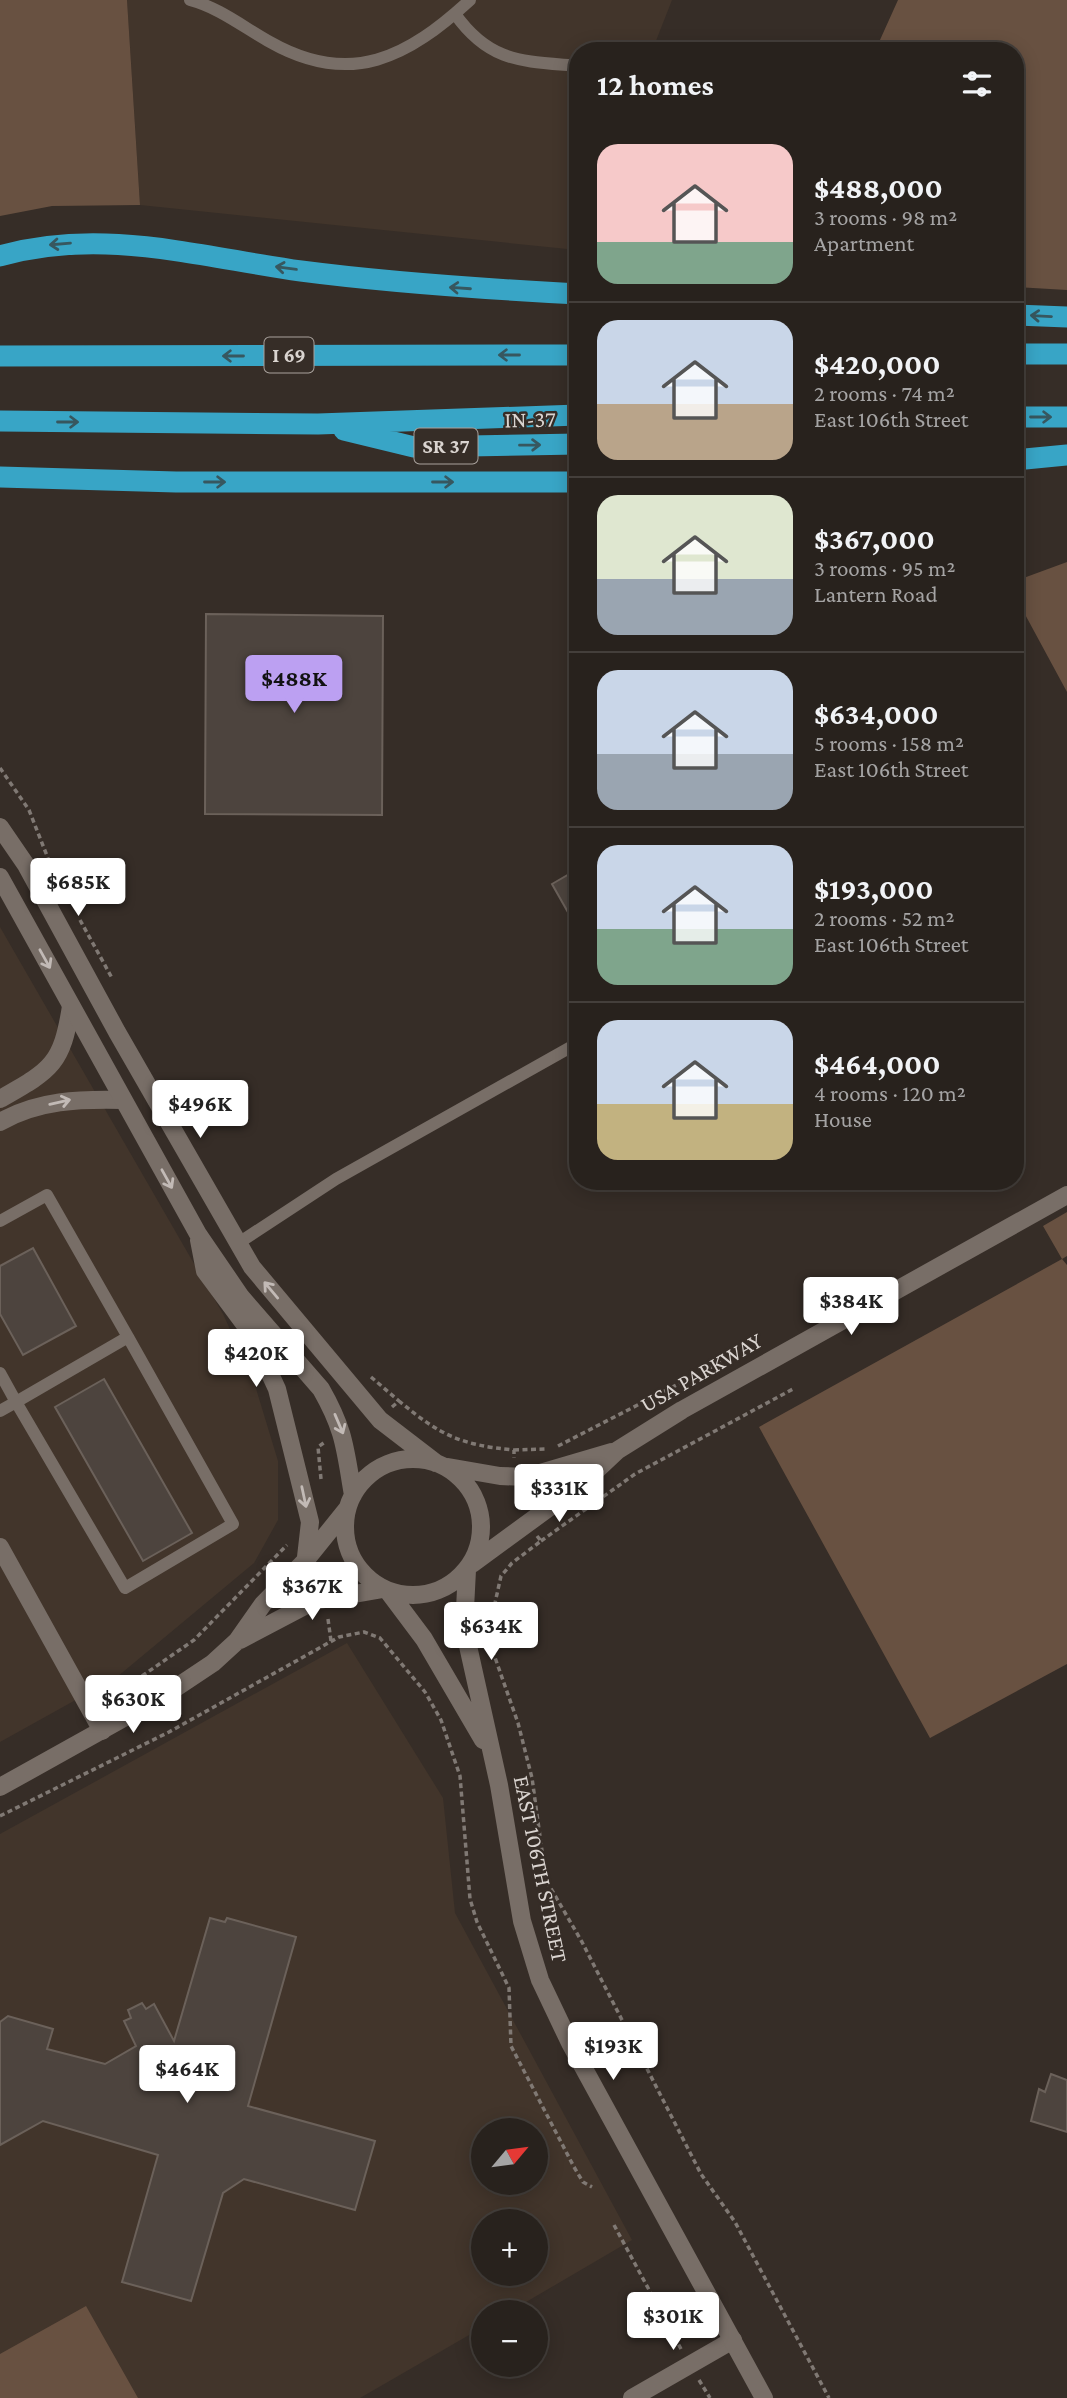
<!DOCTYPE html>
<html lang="en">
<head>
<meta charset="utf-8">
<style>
	:root { --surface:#28221d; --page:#342f2a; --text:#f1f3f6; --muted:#a5a4a4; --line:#443f3b; --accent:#bca0f2 }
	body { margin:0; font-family:"Crimson Pro",serif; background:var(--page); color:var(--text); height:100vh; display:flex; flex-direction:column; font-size:26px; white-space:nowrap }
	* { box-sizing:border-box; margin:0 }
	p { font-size:23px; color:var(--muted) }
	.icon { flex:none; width:38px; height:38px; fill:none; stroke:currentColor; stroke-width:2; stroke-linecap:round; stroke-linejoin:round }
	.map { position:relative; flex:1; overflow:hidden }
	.side { position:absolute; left:569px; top:42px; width:455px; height:1148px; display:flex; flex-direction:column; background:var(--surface); border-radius:28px; box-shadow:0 4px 18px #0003,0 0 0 2px var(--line) }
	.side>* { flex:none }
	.needle { width:46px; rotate:61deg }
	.buttons { position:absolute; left:471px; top:2118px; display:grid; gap:14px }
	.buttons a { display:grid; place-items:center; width:77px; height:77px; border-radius:50%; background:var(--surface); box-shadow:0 4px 18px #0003,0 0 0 2px var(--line); font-size:35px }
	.price { position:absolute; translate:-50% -60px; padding:0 16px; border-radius:7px; background:#fff; color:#222; font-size:23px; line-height:46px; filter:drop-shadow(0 2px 4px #0008) }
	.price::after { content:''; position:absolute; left:50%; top:42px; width:21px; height:16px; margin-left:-10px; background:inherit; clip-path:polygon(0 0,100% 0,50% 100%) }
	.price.selected { background:var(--accent); color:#111 }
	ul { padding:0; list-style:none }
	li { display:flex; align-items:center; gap:21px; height:175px; padding:0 28px }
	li+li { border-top:2px solid var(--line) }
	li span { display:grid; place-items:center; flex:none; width:196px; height:140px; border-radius:21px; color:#555 }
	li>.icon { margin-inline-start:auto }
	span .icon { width:84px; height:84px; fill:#fffc; stroke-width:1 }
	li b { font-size:30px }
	h2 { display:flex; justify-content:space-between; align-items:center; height:84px; padding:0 28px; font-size:30px }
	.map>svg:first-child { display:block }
	.built { fill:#42352b; fill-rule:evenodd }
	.green { fill:#685141 }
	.building { fill:#4d443e; stroke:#6b615a; stroke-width:2 }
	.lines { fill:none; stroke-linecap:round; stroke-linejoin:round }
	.path { stroke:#807974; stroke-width:3.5; stroke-dasharray:5 3.5; stroke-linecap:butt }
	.lane { stroke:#786e67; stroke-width:12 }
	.street { stroke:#786e67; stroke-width:18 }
	.secondary { stroke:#786e67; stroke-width:18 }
	.highway { stroke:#38a5c6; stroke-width:21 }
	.oneway { stroke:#37575f }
	.oneway2 { stroke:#c2bab6 }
	.labels { text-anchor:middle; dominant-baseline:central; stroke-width:5; stroke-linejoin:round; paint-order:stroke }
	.shield { fill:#362d27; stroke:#a9a29d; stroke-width:2 }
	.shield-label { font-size:21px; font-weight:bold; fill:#dad4d0 }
	.street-label { font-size:23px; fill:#dad4d0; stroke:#362d27 }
</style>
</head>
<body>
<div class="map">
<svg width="1067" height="2398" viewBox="0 0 1067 2398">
	<rect width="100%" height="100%" fill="#362d27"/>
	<!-- built -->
	<path class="built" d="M127,0H672L652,51H578L577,250L140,205Z
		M0,927L223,1314L254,1382L278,1461V1520L254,1563L117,1677L0,1742Z
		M347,1643L443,1798L455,1913L632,2240L509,2312H483V2327L360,2398H0V1834ZM483,2130H536V2182H483ZM483,2221H536V2273H483Z"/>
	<!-- green -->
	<path class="green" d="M0,0H127L140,205L52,206L0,216Z
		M898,0H1067V290L1015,287V51H875Z
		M1067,562V692L1015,596V581Z
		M1067,1212V1256L1062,1259L1067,1265V1664L930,1738L759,1427L1062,1259L1043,1226Z
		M86,2306L138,2398H0V2354Z"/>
	<!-- building -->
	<path class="building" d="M206,614L383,616L382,815L205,814Z
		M578,869V930L552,884Z
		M33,1248L76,1326L23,1355L0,1314V1266Z
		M104,1379L192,1533L143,1561L55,1407Z
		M210,1918L225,1922L227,1918L296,1937L248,2106L375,2141L355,2210L244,2179L223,2193L191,2301L122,2282L158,2155L43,2121L0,2145V2022L8,2016L53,2029L47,2049L105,2064L136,2046L124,2021L131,2018L128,2010L142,2003L146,2009L154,2004L174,2041Z
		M1051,2074L1067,2080V2132L1031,2121L1039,2089L1045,2092Z"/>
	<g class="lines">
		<!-- path -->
		<path class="path" d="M0,768L29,810L53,871
			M80,920L112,978
			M371,1377L399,1401
			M392,1407L399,1401C440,1435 460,1445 514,1450V1458
			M558,1446L727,1359
			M514,1450L547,1449
			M321,1479L318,1447L325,1442
			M537,1536L541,1541L512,1563L501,1576L489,1630L492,1649L518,1723L532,1778L546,1880L582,1942L701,2174L735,2222L829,2398
			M541,1541L635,1474L793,1389
			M328,1619L331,1641
			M142,1676L194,1640L287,1545
			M0,1816L169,1732L339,1637L364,1632L380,1638L425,1692L441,1720L460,1776L470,1899L477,1922L509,1988L511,2046L574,2167L583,2182L592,2187
			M614,2225L681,2349
			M699,2380L710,2398"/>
		<!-- lane -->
		<path class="lane" d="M190,0C220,8 243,27 270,42C351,88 408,57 470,0
			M455,14C490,63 522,61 578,66
			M0,1221L47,1195L128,1337
			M237,1244L336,1179L578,1043
			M0,1373L16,1402L125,1588L233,1524L128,1337L16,1402L0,1411"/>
		<!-- street -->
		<path class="street" d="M0,1099C51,1070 62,1065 71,1006
			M0,1122C38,1100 80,1099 123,1100
			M0,1547L102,1731
			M632,2398L733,2340"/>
		<!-- secondary -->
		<path class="secondary" d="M0,827L26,865L117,1032L252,1267L380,1420L436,1463
			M0,877L198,1234L241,1297L321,1389C345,1431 345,1449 353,1495
			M199,1240L205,1271L251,1333L277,1389L310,1522L306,1557
			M345 1527a68 68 0 1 1 136 0a68 68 0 1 1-136 0Z
			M448,1467L500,1476L527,1477L612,1452
			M472,1564L584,1482L618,1450L682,1410L1067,1195
			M467,1570L464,1628L499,1785L522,1921L540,1980L570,2043L764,2398
			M388,1591L424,1639L483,1740
			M240,1640L314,1601L383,1589
			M0,1787L165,1695L213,1663L237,1641L263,1604L305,1561L347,1509"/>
		<!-- highway -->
		<path class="highway" d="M0,256C102,227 200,257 301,271C393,283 485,289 578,294
			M1015,315L1067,317
			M1015,354H1067
			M0,356L578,355
			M1015,417H1067
			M0,421L318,424L578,415
			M344,430L414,447L578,444
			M1015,460L1067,455
			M0,477L176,482H578"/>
	</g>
	<!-- one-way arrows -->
	<defs><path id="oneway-shaft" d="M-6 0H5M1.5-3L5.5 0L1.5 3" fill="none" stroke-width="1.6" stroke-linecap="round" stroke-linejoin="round" transform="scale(1.75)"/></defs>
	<g class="oneway">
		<use href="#oneway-shaft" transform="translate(60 244) rotate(175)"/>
		<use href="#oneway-shaft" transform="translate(286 268) rotate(-172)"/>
		<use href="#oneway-shaft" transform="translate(460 288) rotate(-176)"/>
		<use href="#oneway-shaft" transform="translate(1041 316) rotate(-177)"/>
		<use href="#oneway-shaft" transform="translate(509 355) rotate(180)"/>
		<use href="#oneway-shaft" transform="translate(233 356) rotate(180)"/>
		<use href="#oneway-shaft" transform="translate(1041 417)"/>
		<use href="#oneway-shaft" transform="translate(68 422)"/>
		<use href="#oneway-shaft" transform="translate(530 445) rotate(-1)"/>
		<use href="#oneway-shaft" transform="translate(215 482)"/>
		<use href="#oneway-shaft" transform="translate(443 482)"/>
	</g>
	<g class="oneway2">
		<use href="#oneway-shaft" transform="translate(45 959) rotate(61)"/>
		<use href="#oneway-shaft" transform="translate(60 1102) rotate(-13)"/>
		<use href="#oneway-shaft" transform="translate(167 1179) rotate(61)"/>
		<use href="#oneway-shaft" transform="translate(271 1290) rotate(-130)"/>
		<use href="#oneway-shaft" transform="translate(339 1424) rotate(67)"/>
		<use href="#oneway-shaft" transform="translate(304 1497) rotate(78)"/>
	</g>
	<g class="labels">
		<!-- shield labels -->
		<g class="shield">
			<rect x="264.5" y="337.5" width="49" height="35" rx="5"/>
			<rect x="414.5" y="428.5" width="63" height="35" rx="5"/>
		</g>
		<g class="shield-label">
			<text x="289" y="355">I 69</text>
			<text x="446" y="446">SR 37</text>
		</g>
		<!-- street labels -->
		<g class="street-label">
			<text transform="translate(530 419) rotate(-1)">IN-37</text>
			<text transform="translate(701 1372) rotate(-30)">USA PARKWAY</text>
			<text transform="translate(541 1869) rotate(78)">EAST 106TH STREET</text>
		</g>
	</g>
</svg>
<div class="buttons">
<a><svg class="needle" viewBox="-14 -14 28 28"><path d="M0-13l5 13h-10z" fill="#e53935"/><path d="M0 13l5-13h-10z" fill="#a5a4a4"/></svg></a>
<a>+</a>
<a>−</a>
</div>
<b class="price selected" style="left:294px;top:715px">$488K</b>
<b class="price" style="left:78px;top:918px">$685K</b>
<b class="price" style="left:200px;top:1140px">$496K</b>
<b class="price" style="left:851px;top:1337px">$384K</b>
<b class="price" style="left:256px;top:1389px">$420K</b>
<b class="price" style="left:559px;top:1524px">$331K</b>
<b class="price" style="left:312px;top:1622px">$367K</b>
<b class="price" style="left:491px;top:1662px">$634K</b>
<b class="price" style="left:133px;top:1735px">$630K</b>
<b class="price" style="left:613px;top:2082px">$193K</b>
<b class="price" style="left:187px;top:2105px">$464K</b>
<b class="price" style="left:673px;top:2352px">$301K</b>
<section class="side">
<h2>12 homes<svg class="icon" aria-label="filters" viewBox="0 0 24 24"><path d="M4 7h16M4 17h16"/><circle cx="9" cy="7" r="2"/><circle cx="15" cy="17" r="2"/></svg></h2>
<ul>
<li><span style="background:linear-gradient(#f6c9c9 70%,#7fa58c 0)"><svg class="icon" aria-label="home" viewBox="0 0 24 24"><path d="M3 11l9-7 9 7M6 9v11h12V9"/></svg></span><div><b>$488,000</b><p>3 rooms · 98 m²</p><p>Apartment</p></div></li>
<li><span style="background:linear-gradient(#c9d6e8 60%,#b9a48a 0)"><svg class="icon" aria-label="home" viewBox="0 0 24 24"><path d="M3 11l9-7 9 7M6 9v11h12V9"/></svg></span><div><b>$420,000</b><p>2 rooms · 74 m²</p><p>East 106th Street</p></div></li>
<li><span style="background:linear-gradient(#dfe7d0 60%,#9aa5b1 0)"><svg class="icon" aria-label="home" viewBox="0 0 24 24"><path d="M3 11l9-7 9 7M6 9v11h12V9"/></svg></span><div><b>$367,000</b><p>3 rooms · 95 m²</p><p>Lantern Road</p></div></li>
<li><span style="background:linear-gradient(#c9d6e8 60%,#9aa5b1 0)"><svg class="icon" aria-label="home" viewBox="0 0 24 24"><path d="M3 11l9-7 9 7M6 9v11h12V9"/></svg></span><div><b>$634,000</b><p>5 rooms · 158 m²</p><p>East 106th Street</p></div></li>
<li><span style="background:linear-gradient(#c9d6e8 60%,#7fa58c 0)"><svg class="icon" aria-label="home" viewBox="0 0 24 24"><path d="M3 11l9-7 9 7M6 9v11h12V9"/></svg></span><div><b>$193,000</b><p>2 rooms · 52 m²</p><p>East 106th Street</p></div></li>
<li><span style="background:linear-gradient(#c9d6e8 60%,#c2b280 0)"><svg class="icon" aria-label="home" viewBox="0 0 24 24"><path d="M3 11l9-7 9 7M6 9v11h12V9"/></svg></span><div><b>$464,000</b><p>4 rooms · 120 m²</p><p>House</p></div></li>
</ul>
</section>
</div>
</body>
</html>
